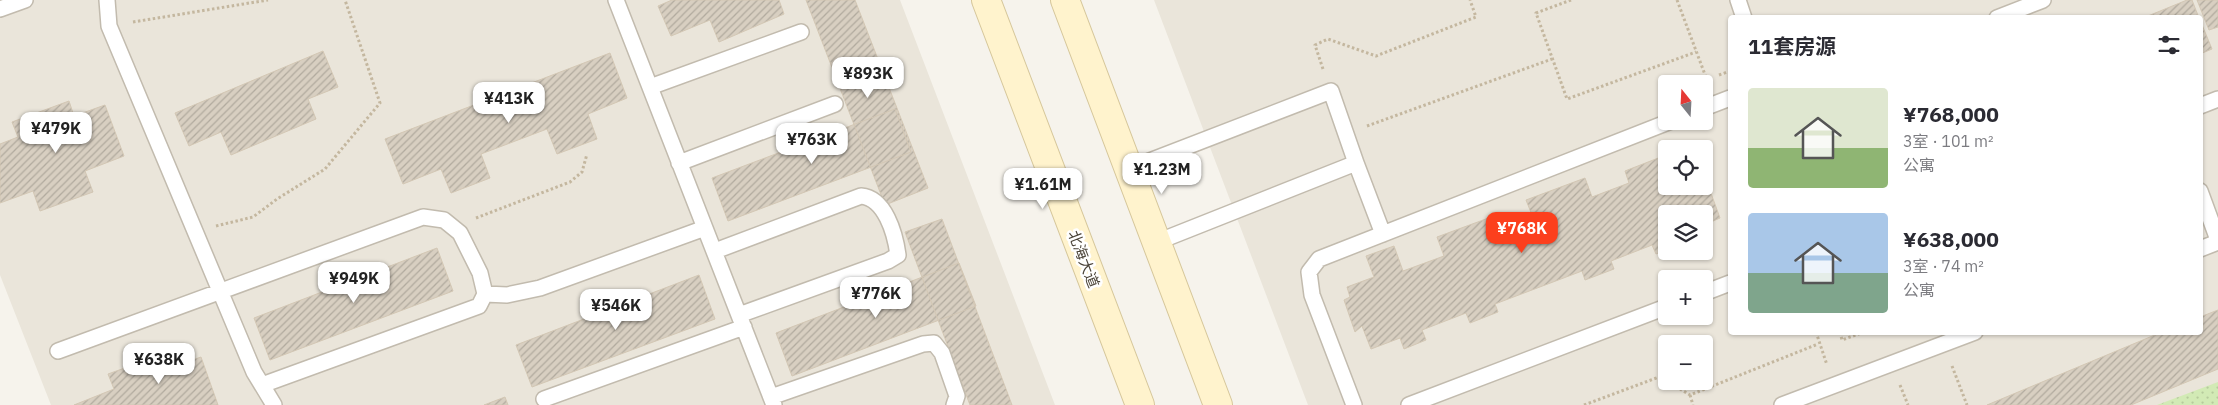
<!DOCTYPE html>
<html lang="zh">
<head>
<meta charset="utf-8">
<style>
	:root { --surface:#fff; --page:#f7f7f7; --text:#2b2b33; --muted:#7c7c81; --accent:#fc3f1d }
	body { margin:0; font-family:"IBM Plex Sans","Noto Sans SC",sans-serif; background:var(--page); color:var(--text); height:100vh; display:flex; flex-direction:column; font-size:19px; white-space:nowrap }
	* { box-sizing:border-box; margin:0 }
	p { font-size:16px; color:var(--muted) }
	.icon { flex:none; width:28px; height:28px; fill:none; stroke:currentColor; stroke-width:2; stroke-linecap:round; stroke-linejoin:round }
	.map { position:relative; flex:1; overflow:hidden }
	.drawer { position:absolute; left:1728px; top:15px; width:475px; height:320px; display:flex; flex-direction:column; background:var(--surface); border-radius:5px; box-shadow:0 1px 4px #0004 }
	.drawer>* { flex:none }
	.needle { width:32px; rotate:342deg }
	.buttons { position:absolute; left:1658px; top:75px; display:grid; gap:10px }
	.buttons a { display:grid; place-items:center; width:55px; height:55px; border-radius:5px; background:var(--surface); box-shadow:0 1px 4px #0004; font-size:25px }
	.price { position:absolute; translate:-50% -42px; padding:0 11px; border-radius:10px; background:#fff; color:#222; font-size:16px; line-height:32px; filter:drop-shadow(0 1px 2px #0008) }
	.price::after { content:''; position:absolute; left:50%; top:30px; width:15px; height:11px; margin-left:-8px; background:inherit; clip-path:polygon(0 0,100% 0,50% 100%) }
	.price.selected { background:var(--accent); color:#fff }
	ul { padding:0; list-style:none }
	li { display:flex; align-items:center; gap:15px; height:125px; padding:0 20px }
	li span { display:grid; place-items:center; flex:none; width:140px; height:100px; border-radius:5px; color:#555 }
	li>.icon { margin-inline-start:auto }
	span .icon { width:60px; height:60px; fill:#fffc; stroke-width:1 }
	li b { font-size:21px }
	h2 { display:flex; justify-content:space-between; align-items:center; height:60px; padding:0 20px; font-size:21px }
	.map>svg:first-child { display:block }
	.residential { fill:#eae5da; fill-rule:evenodd }
	.garden { fill:url(#garden-dots) }
	.building { fill:url(#building-hatch); stroke:#d3c7b4 }
	.lines { fill:none; stroke-linecap:round; stroke-linejoin:round }
	.lane-casing { stroke:#c2bbae; stroke-width:18 }
	.secondary-casing { stroke:#d6c79b; stroke-width:30 }
	.path { stroke:#c4b79f; stroke-width:3; stroke-dasharray:2.5 2.5; stroke-linecap:butt }
	.lane { stroke:#fff; stroke-width:15 }
	.secondary { stroke:#fff3cd; stroke-width:28 }
	.labels { text-anchor:middle; dominant-baseline:central; stroke-width:5; stroke-linejoin:round; paint-order:stroke }
	.street-label { font-size:15px; fill:#4b4439; stroke:#fff }
</style>
</head>
<body>
<div class="map">
<svg width="2218" height="405" viewBox="0 0 2218 405">
	<defs>
		<pattern id="garden-dots" width="8" height="8" patternUnits="userSpaceOnUse" patternTransform="scale(1.25)"><rect width="8" height="8" fill="#d2eab5"/><path d="M2 2h.1M6 6h.1" fill="none" stroke="#b6ca9c" stroke-width="1.8" stroke-linecap="round"/></pattern>
		<pattern id="building-hatch" width="6" height="6" patternUnits="userSpaceOnUse" patternTransform="scale(1.25)"><rect width="6" height="6" fill="#d8cfc1"/><path d="M-1 1l2-2M0 6l6-6M5 7l2-2" fill="none" stroke="#b1aa9e"/></pattern>
	</defs>
	<rect width="100%" height="100%" fill="#f6f3ec"/>
	<!-- residential -->
	<path class="residential" d="M0,0H900L1055,405H51L0,275Z
		M1154,0H2218V405H1308ZM1730,18H2200V332H1730ZM1666,84H1704V121H1666ZM1666,149H1704V186H1666ZM1666,214H1704V251H1666ZM1666,279H1704V316H1666ZM1666,344H1704V381H1666Z"/>
	<!-- garden -->
	<path class="garden" d="M2218,382V405H2157Z"/>
	<!-- building -->
	<path class="building" d="M672,0H779L784,14L719,42L710,20L671,36L658,6Z
		M806,0H855L928,188L885,205Z
		M2187,0H2192L2199,18H2143Z
		M2197,0H2218V27L2209,30Z
		M2200,20L2212,49L2200,54Z
		M323,51L338,87L308,99L316,119L231,155L221,132L189,146L175,113Z
		M610,53L627,98L588,114L597,139L557,154L547,129L481,154L490,178L451,193L441,169L403,184L385,139Z
		M69,101L74,116L105,105L124,156L85,171L93,192L40,211L33,191L0,203V144L18,137L12,122Z
		M895,109L911,152L728,221L712,178Z
		M1666,155V186H1704V174L1720,218L1704,225V214H1666V250L1656,254L1652,245L1611,261L1614,269L1585,280L1582,271L1495,304L1498,312L1470,323L1466,313L1422,330L1426,340L1404,349L1400,338L1371,349L1362,326L1355,332L1344,300L1350,297L1347,287L1374,277L1366,256L1394,246L1403,271L1444,256L1437,237L1494,216L1500,233L1534,220L1526,200L1585,178L1592,197L1629,183L1625,171Z
		M942,219L1012,405H970L905,232Z
		M437,248L453,291L270,360L254,318Z
		M959,263L976,306L792,376L776,333Z
		M699,275L715,319L532,387L516,345Z
		M2218,310V369L2131,405H1987L2162,332H2200V317Z
		M164,354L170,368L201,357L218,405H74L114,389L108,374Z
		M505,397L508,405H484Z"/>
	<g class="lines">
		<defs>
			<path id="lane" d="M107,0L109,26L254,372L274,405
				M616,0L774,405
				M1738,0L1744,18
				M0,9L25,0
				M1997,18L2043,0
				M650,87L801,32
				M2200,106L2218,99
				M1704,108L1730,98
				M679,163L835,104
				M1356,163L1383,234
				M1129,169L1331,91L1356,163L1157,242
				M2200,191L2218,240
				M2200,249L2218,242
				M715,251L861,196C885,198 895,233 898,255L888,261L739,315
				M1704,293L1730,283
				M485,294L507,295L540,288L705,228
				M58,351L423,217L444,220L460,233L480,273L485,294L479,306L262,385
				M771,397L923,344L934,343L942,353L957,396L954,405
				M544,399L744,327
				M1354,405L1312,295L1309,272L1319,259L1671,121
				M1409,405L1666,307
				M1782,405L1975,332"/>
			<path id="secondary" d="M986,0L1140,405
				M1065,0L1218,405"/>
		</defs>
		<!-- lane casing -->
		<use href="#lane" class="lane-casing"/>
		<!-- secondary casing -->
		<use href="#secondary" class="secondary-casing"/>
		<!-- path -->
		<path class="path" d="M1571,0L1536,13L1567,99L1696,52
			M1677,0L1707,80L1708,79
			M133,22L268,0
			M1323,69L1315,45L1328,39L1376,56L1476,17L1470,0
			M1719,75L1730,71
			M1367,126L1552,59
			M476,218L570,182L582,172L587,154
			M216,226L253,217L277,199L325,169L380,103L345,0
			M1816,332L1827,365
			M1840,332L1842,340L1864,332
			M1952,366L1967,405
			M1667,381L1690,395L1818,344
			M1900,385L1908,405
			M1690,395L1693,405
			M1584,405L1659,377L1666,381"/>
		<!-- lane -->
		<use href="#lane" class="lane"/>
		<!-- secondary -->
		<use href="#secondary" class="secondary"/>
	</g>
	<g class="labels">
		<!-- street labels -->
		<g class="street-label">
			<text transform="translate(1084 259) rotate(69)">北海大道</text>
		</g>
	</g>
</svg>
<div class="buttons">
<a><svg class="needle" viewBox="-14 -14 28 28"><path d="M0-13l5 13h-10z" fill="#e53935"/><path d="M0 13l5-13h-10z" fill="#7c7c81"/></svg></a>
<a><svg class="icon" aria-label="locate" viewBox="0 0 24 24"><circle cx="12" cy="12" r="6"/><path d="M12 2v4M12 18v4M2 12h4M18 12h4"/></svg></a>
<a><svg class="icon" aria-label="layers" viewBox="0 0 24 24"><path d="M12 4l9 5-9 5-9-5zM3 14l9 5 9-5"/></svg></a>
<a>+</a>
<a>−</a>
</div>
<b class="price" style="left:868px;top:99px">¥893K</b>
<b class="price" style="left:509px;top:124px">¥413K</b>
<b class="price" style="left:56px;top:154px">¥479K</b>
<b class="price" style="left:812px;top:165px">¥763K</b>
<b class="price" style="left:1162px;top:195px">¥1.23M</b>
<b class="price" style="left:1043px;top:210px">¥1.61M</b>
<b class="price selected" style="left:1522px;top:254px">¥768K</b>
<b class="price" style="left:354px;top:304px">¥949K</b>
<b class="price" style="left:876px;top:319px">¥776K</b>
<b class="price" style="left:616px;top:331px">¥546K</b>
<b class="price" style="left:159px;top:385px">¥638K</b>
<section class="drawer">
<h2>11套房源<svg class="icon" aria-label="filters" viewBox="0 0 24 24"><path d="M4 7h16M4 17h16"/><circle cx="9" cy="7" r="2"/><circle cx="15" cy="17" r="2"/></svg></h2>
<ul>
<li><span style="background:linear-gradient(#dfe7d0 60%,#8fb573 0)"><svg class="icon" aria-label="home" viewBox="0 0 24 24"><path d="M3 11l9-7 9 7M6 9v11h12V9"/></svg></span><div><b>¥768,000</b><p>3室 · 101 m²</p><p>公寓</p></div></li>
<li><span style="background:linear-gradient(#a9c7e8 60%,#7fa58c 0)"><svg class="icon" aria-label="home" viewBox="0 0 24 24"><path d="M3 11l9-7 9 7M6 9v11h12V9"/></svg></span><div><b>¥638,000</b><p>3室 · 74 m²</p><p>公寓</p></div></li>
</ul>
</section>
</div>
</body>
</html>
